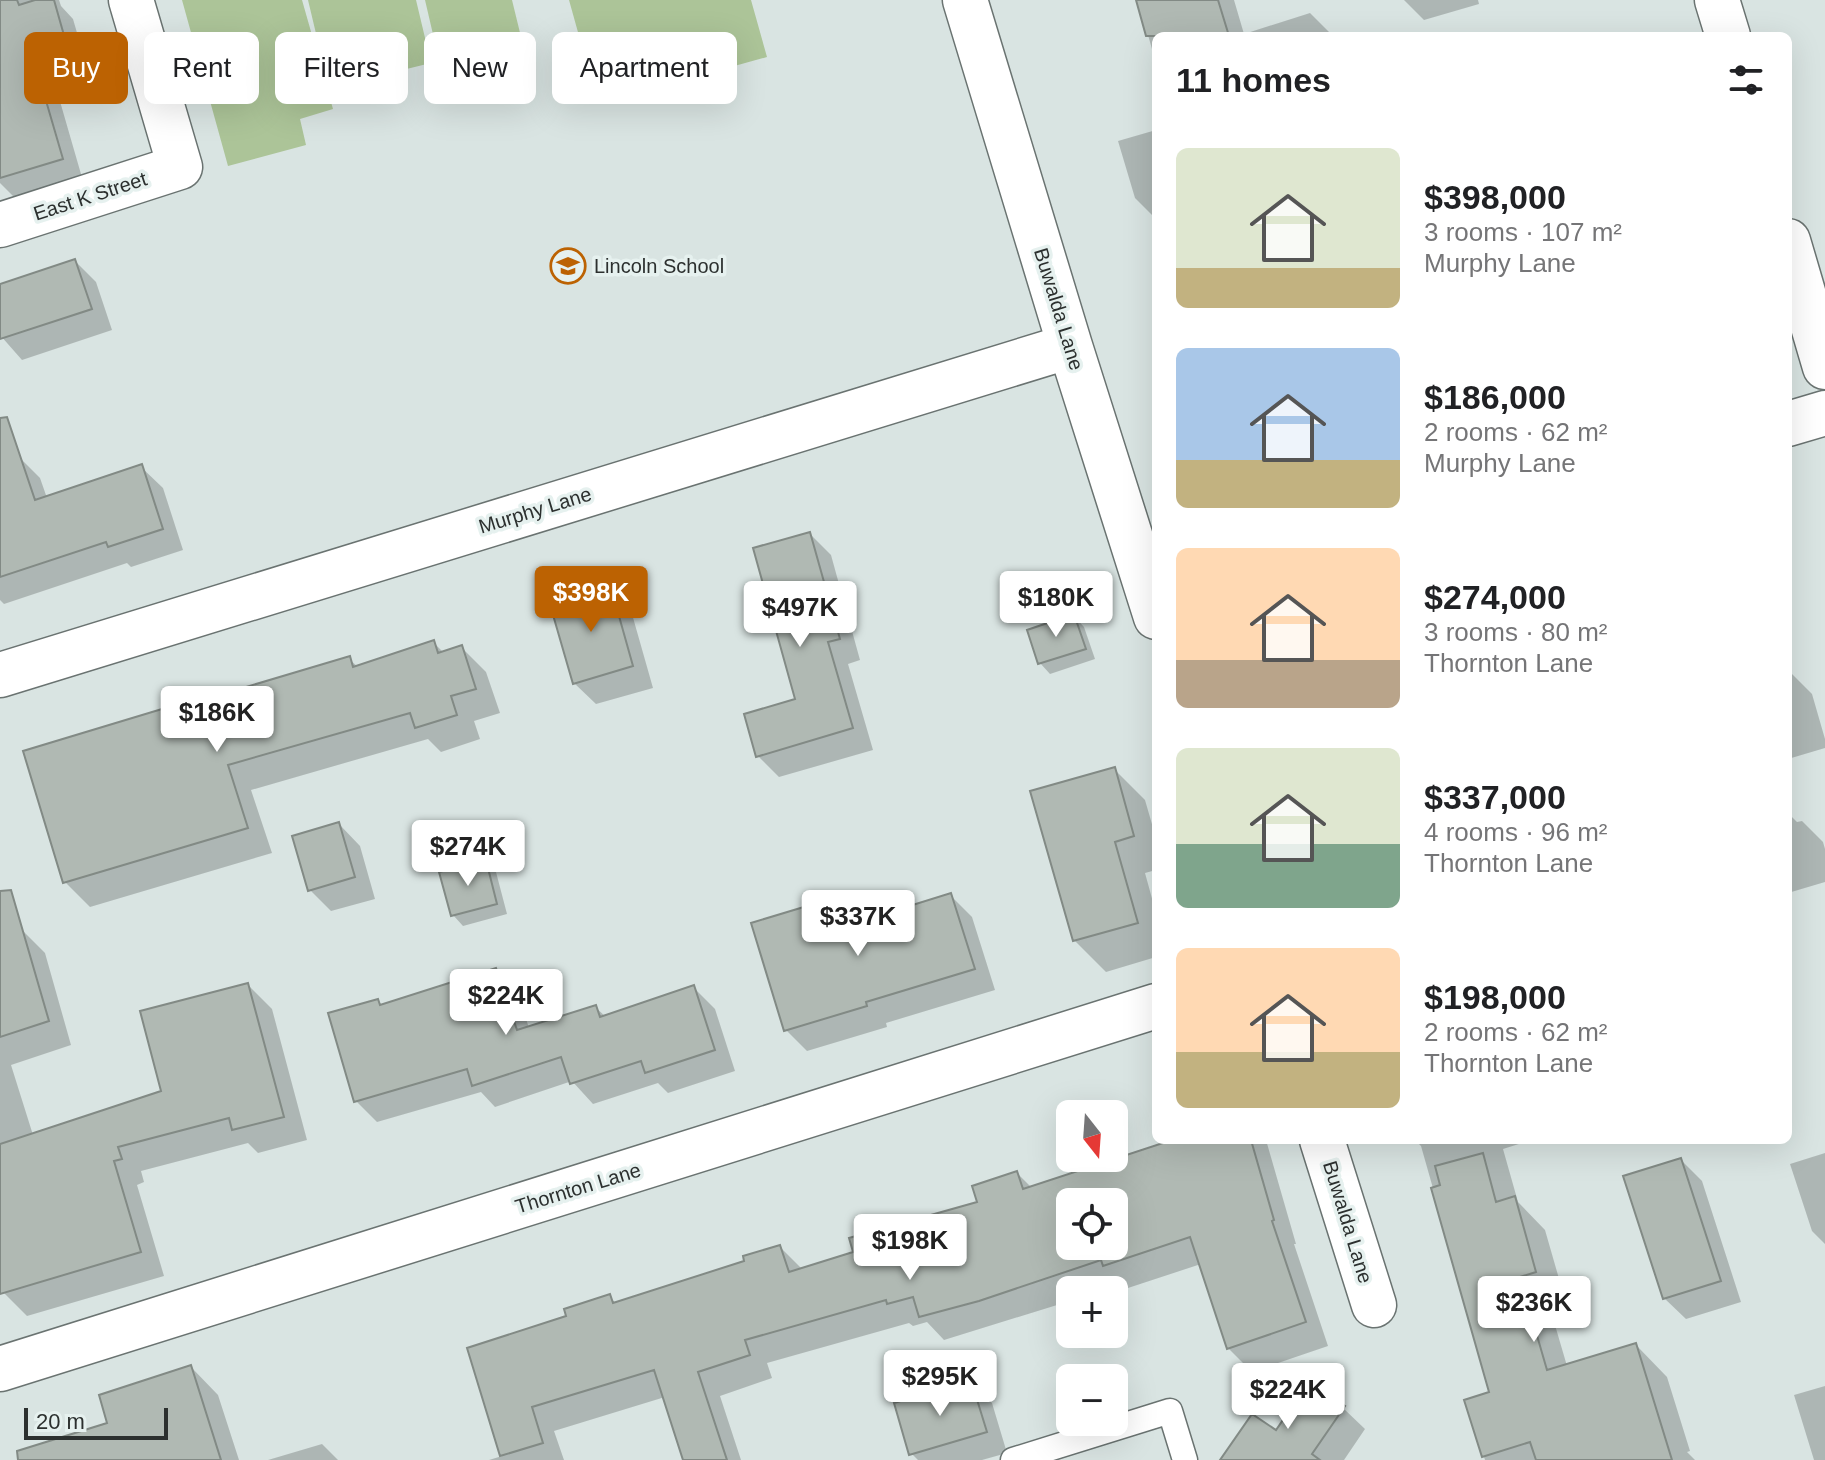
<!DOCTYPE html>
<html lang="en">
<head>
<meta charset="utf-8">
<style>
	:root { --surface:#fff; --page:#f2f2f2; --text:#202124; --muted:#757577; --accent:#bc6202 }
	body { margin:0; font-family:Arial,sans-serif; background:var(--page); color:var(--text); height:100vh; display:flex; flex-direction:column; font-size:30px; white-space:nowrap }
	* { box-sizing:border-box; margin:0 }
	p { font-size:26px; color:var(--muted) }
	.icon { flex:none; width:44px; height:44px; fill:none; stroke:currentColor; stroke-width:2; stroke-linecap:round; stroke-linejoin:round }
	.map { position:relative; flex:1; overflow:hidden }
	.side { position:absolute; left:1152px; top:32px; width:640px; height:1112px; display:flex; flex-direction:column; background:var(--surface); border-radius:12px; box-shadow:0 8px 32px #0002 }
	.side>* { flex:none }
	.top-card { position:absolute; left:24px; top:32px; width:760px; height:72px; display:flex; gap:16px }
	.needle { width:52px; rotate:163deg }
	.buttons { position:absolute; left:1056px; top:1100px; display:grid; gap:16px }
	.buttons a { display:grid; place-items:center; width:72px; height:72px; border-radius:12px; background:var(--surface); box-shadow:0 8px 32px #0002; font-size:40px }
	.scale { position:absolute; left:24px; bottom:20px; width:144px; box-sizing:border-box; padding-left:8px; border:4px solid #2c302f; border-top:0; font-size:22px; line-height:28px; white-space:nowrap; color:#2c302f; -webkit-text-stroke:6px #e6f1ef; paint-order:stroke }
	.price { position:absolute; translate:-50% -68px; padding:0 18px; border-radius:8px; background:#fff; color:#222; font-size:26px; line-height:52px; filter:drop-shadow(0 2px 4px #0008) }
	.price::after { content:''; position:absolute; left:50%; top:48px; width:24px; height:18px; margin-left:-12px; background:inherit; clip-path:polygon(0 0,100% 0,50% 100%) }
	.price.current { background:var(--accent); color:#fff }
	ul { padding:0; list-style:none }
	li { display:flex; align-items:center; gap:24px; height:200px; padding:0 24px }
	li span { display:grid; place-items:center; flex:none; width:224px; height:160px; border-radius:12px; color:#555 }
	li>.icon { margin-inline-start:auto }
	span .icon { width:96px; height:96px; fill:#fffc; stroke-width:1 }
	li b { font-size:34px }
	h2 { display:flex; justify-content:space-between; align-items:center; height:96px; padding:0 24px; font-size:34px }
	.pill { padding:0 28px; border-radius:12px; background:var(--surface); box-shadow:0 8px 32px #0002; font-size:28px; line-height:72px }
	.pill.current { background:var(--accent); color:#fff }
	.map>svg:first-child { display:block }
	.green { fill:#acc498 }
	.shadow { fill:#0003; fill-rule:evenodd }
	.building { fill:#b0b9b3; stroke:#828a85; stroke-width:2; fill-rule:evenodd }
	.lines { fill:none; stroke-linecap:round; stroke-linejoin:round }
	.service-casing { stroke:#6a7371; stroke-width:27 }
	.minor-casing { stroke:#6a7371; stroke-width:47 }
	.service { stroke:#fff; stroke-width:24 }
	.minor { stroke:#fff; stroke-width:44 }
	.labels { text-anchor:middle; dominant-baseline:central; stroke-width:7; stroke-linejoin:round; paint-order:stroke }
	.street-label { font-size:20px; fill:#2c302f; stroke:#e6f1ef }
	.poi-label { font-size:20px; fill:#2c302f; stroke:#e6f1ef; text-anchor:start }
</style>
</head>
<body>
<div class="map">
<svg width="1825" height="1460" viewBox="0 0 1825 1460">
	<rect width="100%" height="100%" fill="#d9e4e2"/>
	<!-- green -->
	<path class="green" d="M182,0H302L333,109L300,119L306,145L228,166Z
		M308,0H416L431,63L329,88Z
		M425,0H512L522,41L439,60Z
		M569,0H751L767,57L598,104Z"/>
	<!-- shadow -->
	<path class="shadow" d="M0,0H59L61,6L73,19L89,74L55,84L83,181L17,200L0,183Z
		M1138,0H1234L1244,34L1310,13L1333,36H1156V63Z
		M1404,0H1478L1479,4L1424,20Z
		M1156,130V219L1135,198L1118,141Z
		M75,261L96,282L112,330L22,360L0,335V286Z
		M19,457L40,478L47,498L141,467L163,488L183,550L131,567L127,563L4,604L0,600V463Z
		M810,534L831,555L860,660L848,664L873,750L779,777L758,756L798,700Z
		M609,586L630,607L653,688L596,704L574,683Z
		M1074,616L1084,627L1095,659L1050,674L1040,663Z
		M433,642L444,653L461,647L486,672L500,713L474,721L480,739L441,752L428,739L251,790L272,853L90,907L65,882L208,701L349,659L358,667Z
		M1791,673L1812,694L1825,739V748L1788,759V674Z
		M1114,769L1145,800L1156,838V870L1145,873L1156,913V957L1106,972L1074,940Z
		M1788,813L1797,822L1802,821L1823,842L1825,849V882L1788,893Z
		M339,824L360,846L375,899L331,911L310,890Z
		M486,862L496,872L507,914L463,926L453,915Z
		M951,896L972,917L995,990L886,1023L887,1027L807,1051L786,1030L816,905L839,930Z
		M21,929L45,953L71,1045L11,1065L33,1135L163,1093L248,985L272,1009L307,1140L258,1153L248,1143L141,1171L144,1182L137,1185L164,1276L27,1316L4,1293L0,1281V935Z
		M496,970L517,991L529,1028L595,1007L606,1017L694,988L715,1009L735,1071L668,1093L658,1083L593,1104L572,1081L495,1107L481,1092L377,1122L356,1101L377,1001L382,1006Z
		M1179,1140H1266L1296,1244H1294L1328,1346L1252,1372L1228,1348L1201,1264L1128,1288L1123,1283L1103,1290H1070V1301L944,1340L927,1322L913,1326L909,1323L767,1363L772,1378L720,1396L741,1460H686L665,1397L554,1431L564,1460H489L502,1456L469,1349L569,1317L609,1297L616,1303L747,1262L780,1247L803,1270L856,1253L980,1203L1017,1173L1032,1188ZM1070,1202H1114V1246H1070Z
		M1415,1140H1532L1503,1149L1518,1202L1545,1230L1566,1303L1550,1308L1567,1366L1636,1345L1667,1377L1690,1451L1687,1452L1695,1460H1485L1467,1401L1491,1393L1421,1146Z
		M1825,1153V1244L1812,1231L1790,1164Z
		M1681,1160L1702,1181L1741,1302L1686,1319L1664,1298Z
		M191,1367L218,1395L239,1460H48L110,1424Z
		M971,1382L992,1403L1007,1453L982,1460H918L911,1453Z
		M1825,1386V1460H1814L1794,1395Z
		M1343,1408L1365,1429L1344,1460H1233L1276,1433Z
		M322,1444L338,1460H268Z"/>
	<!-- building -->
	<path class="building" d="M0,0H17L19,5L35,0H54L69,53L35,63L63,159L0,178Z
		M1136,0H1218L1229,36H1146Z
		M75,259L92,309L0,339V284Z
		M7,417L35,500L142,464L163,529L108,547L106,542L0,577V418Z
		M810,532L840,639L828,642L853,728L756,757L744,714L795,699L753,548Z
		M610,584L633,666L573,684L549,601Z
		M1074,614L1086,649L1038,664L1027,630Z
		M434,640L438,653L462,645L476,689L451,696L457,715L415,728L410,713L228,765L248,828L63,883L23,751L205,696L206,699L350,656L353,667Z
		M1115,767L1134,836L1115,842L1138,923L1073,941L1030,791Z
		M339,822L355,877L308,891L292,836Z
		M486,860L497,904L451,916L439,872Z
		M11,890L49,1021L0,1037V891Z
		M951,893L975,969L866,1002L867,1006L784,1031L751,923L817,903L826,932Z
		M496,968L517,1030L596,1005L600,1017L694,985L715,1050L645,1073L641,1061L570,1084L561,1057L472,1086L467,1069L354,1102L328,1013L378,999L380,1005Z
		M248,983L284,1117L232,1130L229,1118L118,1147L122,1159L114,1161L141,1252L0,1294V1144L161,1091L140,1011Z
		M1172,1140H1251L1274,1220L1272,1221L1306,1322L1227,1349L1190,1237L1103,1266L1101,1260L979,1301L919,1317L913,1297L887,1304L886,1300L745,1340L750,1355L698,1372L727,1460H683L654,1370L532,1407L543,1443L500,1456L467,1348L566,1316L564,1309L610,1294L613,1303L744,1261L743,1256L780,1245L789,1272L853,1252L849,1238L977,1202L972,1186L1017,1171L1023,1189ZM1070,1202H1114V1246H1070Z
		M1483,1153L1496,1202L1515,1196L1536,1272L1520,1277L1547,1370L1636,1343L1672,1460H1536L1530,1442L1482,1457L1464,1400L1489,1392L1431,1188L1440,1185L1435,1166Z
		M1681,1158L1721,1281L1663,1299L1623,1176Z
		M191,1365L221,1460H18L17,1451L107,1423L99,1395Z
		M971,1380L987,1432L909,1455L894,1403Z
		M1309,1382L1345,1406L1312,1454L1320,1460H1220L1252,1414L1276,1430Z"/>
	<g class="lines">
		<defs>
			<path id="service" d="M1013,1460L1170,1411L1185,1460"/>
			<path id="minor" d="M965,0L1070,346L1156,617
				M1717,0L1728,36
				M0,225L180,167L131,0
				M1788,241L1825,367
				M1788,424L1825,413
				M0,675L1070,346
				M1322,1140L1374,1305
				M0,1369L1156,1006"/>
		</defs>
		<!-- service casing -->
		<use href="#service" class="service-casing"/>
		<!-- minor casing -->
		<use href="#minor" class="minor-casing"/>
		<!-- service -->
		<use href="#service" class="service"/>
		<!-- minor -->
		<use href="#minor" class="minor"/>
	</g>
	<!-- icons -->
	<defs>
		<symbol id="school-ring" viewBox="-11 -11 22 22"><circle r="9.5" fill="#e6f1ef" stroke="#bc6202" stroke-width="1.5"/><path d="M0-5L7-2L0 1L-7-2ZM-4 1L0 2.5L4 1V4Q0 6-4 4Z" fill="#bc6202"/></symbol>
	</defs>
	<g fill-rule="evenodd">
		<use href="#school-ring" x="548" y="246" width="40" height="40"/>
	</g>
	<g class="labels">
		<!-- street labels -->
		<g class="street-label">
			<text transform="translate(90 196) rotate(-18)">East K Street</text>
			<text transform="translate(1059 309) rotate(73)">Buwalda Lane</text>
			<text transform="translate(535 510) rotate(-17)">Murphy Lane</text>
			<text transform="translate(578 1188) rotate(-17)">Thornton Lane</text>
			<text transform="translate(1348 1222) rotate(73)">Buwalda Lane</text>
		</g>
		<!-- poi labels -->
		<g class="poi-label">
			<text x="594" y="266">Lincoln School</text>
		</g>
	</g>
</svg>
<div class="buttons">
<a><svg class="needle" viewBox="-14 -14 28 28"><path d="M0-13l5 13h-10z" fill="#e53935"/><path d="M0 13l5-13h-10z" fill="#757577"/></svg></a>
<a><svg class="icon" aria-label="locate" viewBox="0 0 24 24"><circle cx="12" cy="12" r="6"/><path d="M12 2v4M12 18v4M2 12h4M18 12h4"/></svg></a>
<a>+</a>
<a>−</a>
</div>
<div class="scale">20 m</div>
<b class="price current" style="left:591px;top:634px">$398K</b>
<b class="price" style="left:1056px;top:639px">$180K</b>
<b class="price" style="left:800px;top:649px">$497K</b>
<b class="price" style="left:217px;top:754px">$186K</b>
<b class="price" style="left:468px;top:888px">$274K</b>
<b class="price" style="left:858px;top:958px">$337K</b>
<b class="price" style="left:506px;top:1037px">$224K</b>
<b class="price" style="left:910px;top:1282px">$198K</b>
<b class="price" style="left:1534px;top:1344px">$236K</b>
<b class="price" style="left:940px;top:1418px">$295K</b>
<b class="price" style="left:1288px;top:1431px">$224K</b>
<div class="top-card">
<a class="pill current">Buy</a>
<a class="pill">Rent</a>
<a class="pill">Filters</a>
<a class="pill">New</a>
<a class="pill">Apartment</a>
</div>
<section class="side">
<h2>11 homes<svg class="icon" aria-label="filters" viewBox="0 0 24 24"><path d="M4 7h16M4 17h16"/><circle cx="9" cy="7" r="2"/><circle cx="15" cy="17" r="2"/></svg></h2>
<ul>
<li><span style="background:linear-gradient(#dfe7d0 75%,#c2b280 0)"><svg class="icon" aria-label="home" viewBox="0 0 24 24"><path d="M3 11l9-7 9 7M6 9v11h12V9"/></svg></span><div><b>$398,000</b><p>3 rooms · 107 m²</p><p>Murphy Lane</p></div></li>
<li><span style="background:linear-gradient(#a9c7e8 70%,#c2b280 0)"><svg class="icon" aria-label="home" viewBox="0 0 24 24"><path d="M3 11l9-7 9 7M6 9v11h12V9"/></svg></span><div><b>$186,000</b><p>2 rooms · 62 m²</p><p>Murphy Lane</p></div></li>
<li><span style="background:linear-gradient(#ffd9b3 70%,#b9a48a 0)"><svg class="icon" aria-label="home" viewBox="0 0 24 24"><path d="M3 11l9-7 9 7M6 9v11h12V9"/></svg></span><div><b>$274,000</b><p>3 rooms · 80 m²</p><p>Thornton Lane</p></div></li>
<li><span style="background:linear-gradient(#dfe7d0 60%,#7fa58c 0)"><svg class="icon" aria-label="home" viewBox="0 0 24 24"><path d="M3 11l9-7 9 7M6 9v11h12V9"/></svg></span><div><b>$337,000</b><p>4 rooms · 96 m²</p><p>Thornton Lane</p></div></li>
<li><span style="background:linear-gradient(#ffd9b3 65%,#c2b280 0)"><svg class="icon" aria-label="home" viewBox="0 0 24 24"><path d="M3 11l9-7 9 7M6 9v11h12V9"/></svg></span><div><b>$198,000</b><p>2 rooms · 62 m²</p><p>Thornton Lane</p></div></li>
</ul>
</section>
</div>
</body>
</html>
